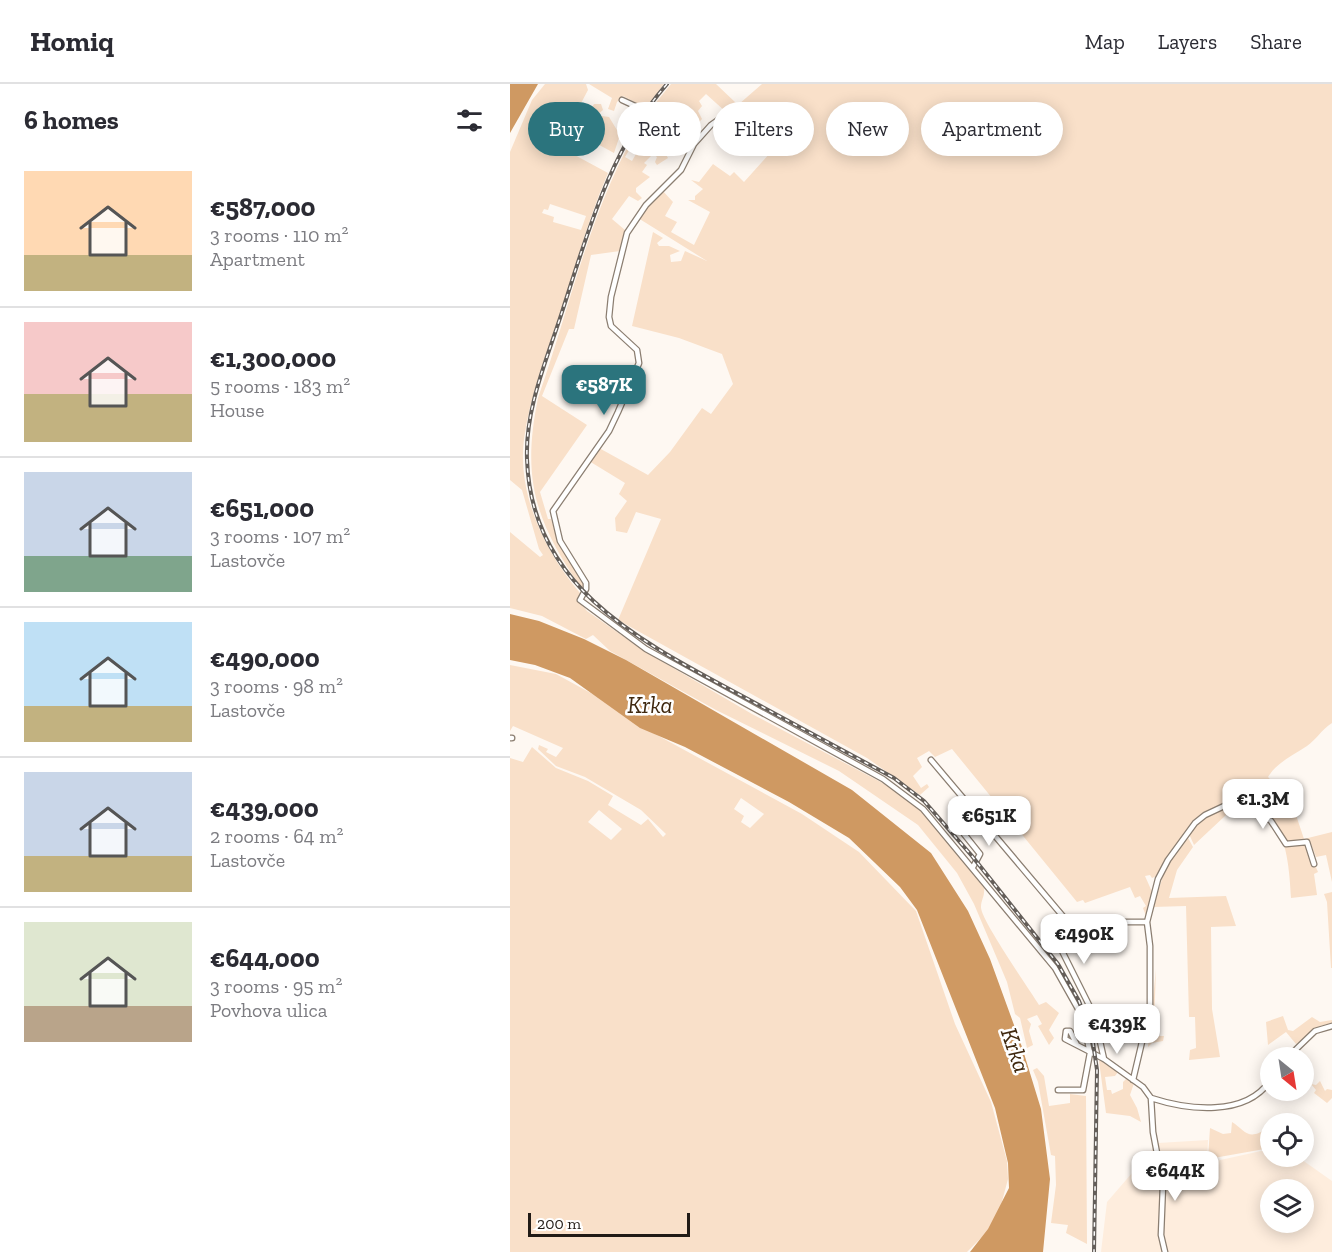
<!DOCTYPE html>
<html lang="en">
<head>
<meta charset="utf-8">
<style>
	:root { --surface:#fff; --page:#f2f2f3; --text:#2b2b33; --muted:#7c7c81; --line:#e1e1e2; --accent:#2b747d }
	body { margin:0; font-family:"Zilla Slab",serif; background:var(--page); color:var(--text); height:100vh; display:flex; flex-direction:column; font-size:22px; white-space:nowrap }
	* { box-sizing:border-box; margin:0 }
	p { font-size:20px; color:var(--muted) }
	.icon { flex:none; width:33px; height:33px; fill:none; stroke:currentColor; stroke-width:2; stroke-linecap:round; stroke-linejoin:round }
	.map { position:relative; flex:1; overflow:hidden }
	.panel { display:flex; flex-direction:column; background:var(--surface); width:510px }
	.panel>* { flex:none }
	.hud { position:absolute; left:18px; top:18px; width:570px; height:54px; display:flex; gap:12px }
	.needle { width:39px; rotate:150deg }
	.buttons { position:absolute; left:750px; top:963px; display:grid; gap:12px }
	.buttons a { display:grid; place-items:center; width:54px; height:54px; border-radius:50%; background:var(--surface); box-shadow:0 3px 15px #0003; font-size:30px }
	.scale { position:absolute; left:18px; bottom:15px; width:162px; box-sizing:border-box; padding-left:6px; border:3px solid #211b16; border-top:0; font-size:16px; line-height:21px; white-space:nowrap; color:#211b16; -webkit-text-stroke:4px #fff; paint-order:stroke }
	.price { position:absolute; translate:-50% -51px; padding:0 14px; border-radius:12px; background:#fff; color:#222; font-size:20px; line-height:39px; filter:drop-shadow(0 2px 3px #0008) }
	.price::after { content:''; position:absolute; left:50%; top:36px; width:18px; height:14px; margin-left:-9px; background:inherit; clip-path:polygon(0 0,100% 0,50% 100%) }
	.price.on { background:var(--accent); color:#fff }
	ul { padding:0; list-style:none }
	li { display:flex; align-items:center; gap:18px; height:150px; padding:0 24px }
	li+li { border-top:2px solid var(--line) }
	li span { display:grid; place-items:center; flex:none; width:168px; height:120px; border-radius:0px; color:#555 }
	li>.icon { margin-inline-start:auto }
	span .icon { width:72px; height:72px; fill:#fffc; stroke-width:1 }
	li b { font-size:26px }
	h2 { display:flex; justify-content:space-between; align-items:center; height:72px; padding:0 24px; font-size:26px }
	.tag { padding:0 21px; border-radius:27px; background:var(--surface); box-shadow:0 3px 15px #0003; font-size:21px; line-height:54px }
	.tag.on { background:var(--accent); color:#fff }
	header { display:flex; align-items:center; gap:36px; box-sizing:border-box; height:84px; padding:0 30px; background:var(--surface); border-bottom:2px solid var(--line) }
	header strong { font-size:28px }
	nav { display:flex; gap:33px; margin-inline-start:auto; font-size:21px }
	main { display:flex; flex:1; min-height:0 }
	.map>svg:first-child { display:block }
	.built { fill:#feeddd; fill-rule:evenodd }
	.green { fill:#f9e0c9; fill-rule:evenodd }
	.water { fill:#cf9962 }
	.lines { fill:none; stroke-linecap:round; stroke-linejoin:round }
	.minor-casing { stroke:#8b7e71; stroke-width:7 }
	.minor { stroke:#fff; stroke-width:4.5 }
	.rail-casing { stroke:#645e59; stroke-width:4 }
	.rail { stroke:#fff; stroke-width:1.5; stroke-dasharray:4.5; stroke-linecap:butt }
	.labels { text-anchor:middle; dominant-baseline:central; stroke-width:5; stroke-linejoin:round; paint-order:stroke }
	.water-label { font-size:24px; font-style:italic; fill:#402910; stroke:#fff }
</style>
</head>
<body>
<header>
<strong>Homiq</strong>
<nav><a>Map</a><a>Layers</a><a>Share</a></nav>
</header>
<main>
<section class="panel">
<h2>6 homes<svg class="icon" aria-label="filters" viewBox="0 0 24 24"><path d="M4 7h16M4 17h16"/><circle cx="9" cy="7" r="2"/><circle cx="15" cy="17" r="2"/></svg></h2>
<ul>
<li><span style="background:linear-gradient(#ffd9b3 70%,#c2b280 0)"><svg class="icon" aria-label="home" viewBox="0 0 24 24"><path d="M3 11l9-7 9 7M6 9v11h12V9"/></svg></span><div><b>€587,000</b><p>3 rooms · 110 m²</p><p>Apartment</p></div></li>
<li><span style="background:linear-gradient(#f6c9c9 60%,#c2b280 0)"><svg class="icon" aria-label="home" viewBox="0 0 24 24"><path d="M3 11l9-7 9 7M6 9v11h12V9"/></svg></span><div><b>€1,300,000</b><p>5 rooms · 183 m²</p><p>House</p></div></li>
<li><span style="background:linear-gradient(#c9d6e8 70%,#7fa58c 0)"><svg class="icon" aria-label="home" viewBox="0 0 24 24"><path d="M3 11l9-7 9 7M6 9v11h12V9"/></svg></span><div><b>€651,000</b><p>3 rooms · 107 m²</p><p>Lastovče</p></div></li>
<li><span style="background:linear-gradient(#bfe0f5 70%,#c2b280 0)"><svg class="icon" aria-label="home" viewBox="0 0 24 24"><path d="M3 11l9-7 9 7M6 9v11h12V9"/></svg></span><div><b>€490,000</b><p>3 rooms · 98 m²</p><p>Lastovče</p></div></li>
<li><span style="background:linear-gradient(#c9d6e8 70%,#c2b280 0)"><svg class="icon" aria-label="home" viewBox="0 0 24 24"><path d="M3 11l9-7 9 7M6 9v11h12V9"/></svg></span><div><b>€439,000</b><p>2 rooms · 64 m²</p><p>Lastovče</p></div></li>
<li><span style="background:linear-gradient(#dfe7d0 70%,#b9a48a 0)"><svg class="icon" aria-label="home" viewBox="0 0 24 24"><path d="M3 11l9-7 9 7M6 9v11h12V9"/></svg></span><div><b>€644,000</b><p>3 rooms · 95 m²</p><p>Povhova ulica</p></div></li>
</ul>
</section>
<div class="map">
<svg width="822" height="1168" viewBox="0 0 822 1168">
	<rect width="100%" height="100%" fill="#fef8f2"/>
	<!-- built -->
	<path class="built" d="M698,1056L697,1079L760,1065V1072L788,1073L822,1097V1168H591L597,1118L648,1059ZM760,1106H794V1138H760Z"/>
	<!-- green -->
	<path class="green" d="M35,0H76L78,6L69,23L80,27L84,20H91L93,26L82,35L86,37L92,32L99,33L110,51L104,69L58,44L48,62L98,89C79,133 67,178 52,223C38,266 20,310 14,355C7,410 35,468 70,509L68,516L77,527L134,567L242,630L382,704L412,726L440,757L474,804C475,812 471,816 471,823C470,835 520,906 529,921L536,918L549,929L539,946L544,954L539,961L528,942L532,940L527,931L517,935L521,940L519,947L523,961L517,964L510,934L505,930L497,898L464,820L447,789L408,741L329,687L206,626L100,567L83,551L76,555L32,532L0,524V448L30,473L33,471L29,465L12,406L0,396V68L22,16ZM40,120L76,132L71,146L43,138L44,133L32,129L34,125L38,126Z
		M79,0H154L136,24L113,12L107,18L104,27L98,25L102,14Z
		M161,0H206L226,19L216,28L196,10L189,17L192,22L188,27L192,35L176,53L140,26Z
		M252,0H822V639C811,646 806,656 797,662C784,671 767,678 758,693L782,719L794,755L822,748V798L816,771L806,773L801,760L794,756L808,788L804,790L807,811L781,814C779,779 776,723 731,717L684,761L679,750L693,735L726,718L724,715L684,738L649,791L642,794L640,791L635,792L643,810L636,832L633,824L636,822L630,812L625,814L620,803L575,819L573,816L567,818L442,665L425,673L419,667L407,674L412,683L403,692L411,704L417,700L419,703L410,711L357,674L108,536L151,435L126,428L117,449L106,447L105,434L117,417L109,410L115,399L79,377L89,364L138,391L160,368L192,324L201,330L223,300L212,270L169,254L122,242L143,148L153,154L147,159L149,162H159L170,167L160,171L161,178L171,177L175,167L197,177L128,134L152,106L163,118L155,132L167,138L161,148L184,161L200,128L178,116H185V112L193,105L181,96L189,98L203,80L220,92L224,88L234,98L260,69L262,60L251,45L264,33L259,28L254,33L251,30L234,46L220,31L221,27ZM283,34L300,51L291,59L274,43Z
		M137,29L141,31L136,40L161,60L154,67L158,74L147,81L145,78L147,73L143,70L134,79L137,81L132,88L140,93L126,104V108L132,114L128,117L119,112L102,135L115,146L110,167L81,171L64,245H59L32,312L77,341L30,408L38,435H41L49,460L74,500L73,507C26,438 11,397 28,314C62,217 82,116 137,29ZM133,43L139,47L122,77L115,73Z
		M0,581L46,590L88,613L134,644L292,730L349,768L406,827L445,940L481,1018L497,1077L498,1095L490,1125L481,1144L457,1168H0V674L13,678L22,663L46,684L78,697L103,712L98,721L131,741L138,735L153,753L156,750L131,726L75,693L46,682L28,665L29,661L38,665L36,668L46,673L53,664L3,642L0,647ZM231,714L254,730L240,744L231,738L234,732L224,725ZM89,726L112,745L101,756L78,738Z
		M677,752L683,763L667,786L659,814L716,812L726,842L701,843L702,925L710,973L679,976L680,966L686,964L685,933H679L676,822L643,823L656,783Z
		M822,808V884H821L817,818L814,810Z
		M646,885L644,942L642,944L644,952H654L653,957L642,959L638,963Z
		M773,932L778,946L783,947L802,933L810,938L822,936V939L810,942L786,960L776,948L758,961L756,938Z
		M591,976L608,988L605,992L595,993L597,1006H601L602,1010L613,1005V998L616,995L624,999L620,1011L627,1024L631,1038L620,1032L596,1029L589,977Z
		M527,984L534,992L539,1022L560,1019V1010L576,1012L577,1160L556,1149L558,1141L541,1139L546,1101L545,1072L541,1071L528,998L523,986Z
		M810,997L815,1007L817,1005L822,1006V1014L817,1019L804,1009L806,1006L801,1000L806,1001Z
		M722,1038C735,1046 738,1058 757,1044L760,1048V1064L698,1075L700,1044L713,1050L721,1049Z"/>
	<!-- water -->
	<path class="water" d="M0,0H28L0,49Z
		M0,530L29,537L74,555L116,576L342,706L421,769L458,827L480,875L512,963L531,1025L540,1095L533,1168H460L478,1145L499,1104L498,1079L485,1024L407,826L390,803L339,754L279,718L175,663L130,644L60,594L25,581L0,576Z"/>
	<g class="lines">
		<defs>
			<path id="minor" d="M112,16L136,27L184,60
				M234,50L215,31L201,41L184,60L171,86L136,121L117,149L101,213L99,233L101,242L127,266L129,279L108,328L99,347L43,427L50,457L76,499V505L70,516L136,565L373,695L413,725L545,884L572,932L580,969
				M0,654H2
				M421,676L562,843
				M463,783L470,770L454,750V746L469,734
				M567,961L560,947H556L555,955L594,975L633,1003L641,1014L643,1048L653,1101L651,1151L655,1168
				M777,974L805,947L822,942
				M594,975L584,931L550,863L562,843L602,838H637
				M623,996L640,924V862L637,838L648,795L658,776L685,739L695,731L727,716L736,717L761,737L776,760L797,758L804,780
				M548,1006H573L580,969
				M641,1014C678,1026 735,1033 760,997"/>
		</defs>
		<!-- minor casing -->
		<use href="#minor" class="minor-casing"/>
		<!-- minor -->
		<use href="#minor" class="minor"/>
		<defs>
			<path id="rail" d="M157,0C100,65 78,148 52,228C37,275 15,325 17,375C21,505 134,559 234,613C284,640 334,667 384,694L414,717L462,772L548,880L569,917L582,952L587,986L584,1168"/>
		</defs>
		<!-- rail casing -->
		<use href="#rail" class="rail-casing"/>
		<!-- rail -->
		<use href="#rail" class="rail"/>
	</g>
	<g class="labels">
		<!-- water labels -->
		<g class="water-label">
			<text x="140" y="620">Krka</text>
			<text transform="translate(506 966) rotate(71)">Krka</text>
		</g>
	</g>
</svg>
<div class="buttons">
<a><svg class="needle" viewBox="-14 -14 28 28"><path d="M0-13l5 13h-10z" fill="#e53935"/><path d="M0 13l5-13h-10z" fill="#7c7c81"/></svg></a>
<a><svg class="icon" aria-label="locate" viewBox="0 0 24 24"><circle cx="12" cy="12" r="6"/><path d="M12 2v4M12 18v4M2 12h4M18 12h4"/></svg></a>
<a><svg class="icon" aria-label="layers" viewBox="0 0 24 24"><path d="M12 4l9 5-9 5-9-5zM3 14l9 5 9-5"/></svg></a>
</div>
<div class="scale">200 m</div>
<b class="price on" style="left:94px;top:332px">€587K</b>
<b class="price" style="left:753px;top:746px">€1.3M</b>
<b class="price" style="left:479px;top:763px">€651K</b>
<b class="price" style="left:574px;top:881px">€490K</b>
<b class="price" style="left:607px;top:971px">€439K</b>
<b class="price" style="left:665px;top:1118px">€644K</b>
<div class="hud">
<a class="tag on">Buy</a>
<a class="tag">Rent</a>
<a class="tag">Filters</a>
<a class="tag">New</a>
<a class="tag">Apartment</a>
</div>
</div>
</main>
</body>
</html>
